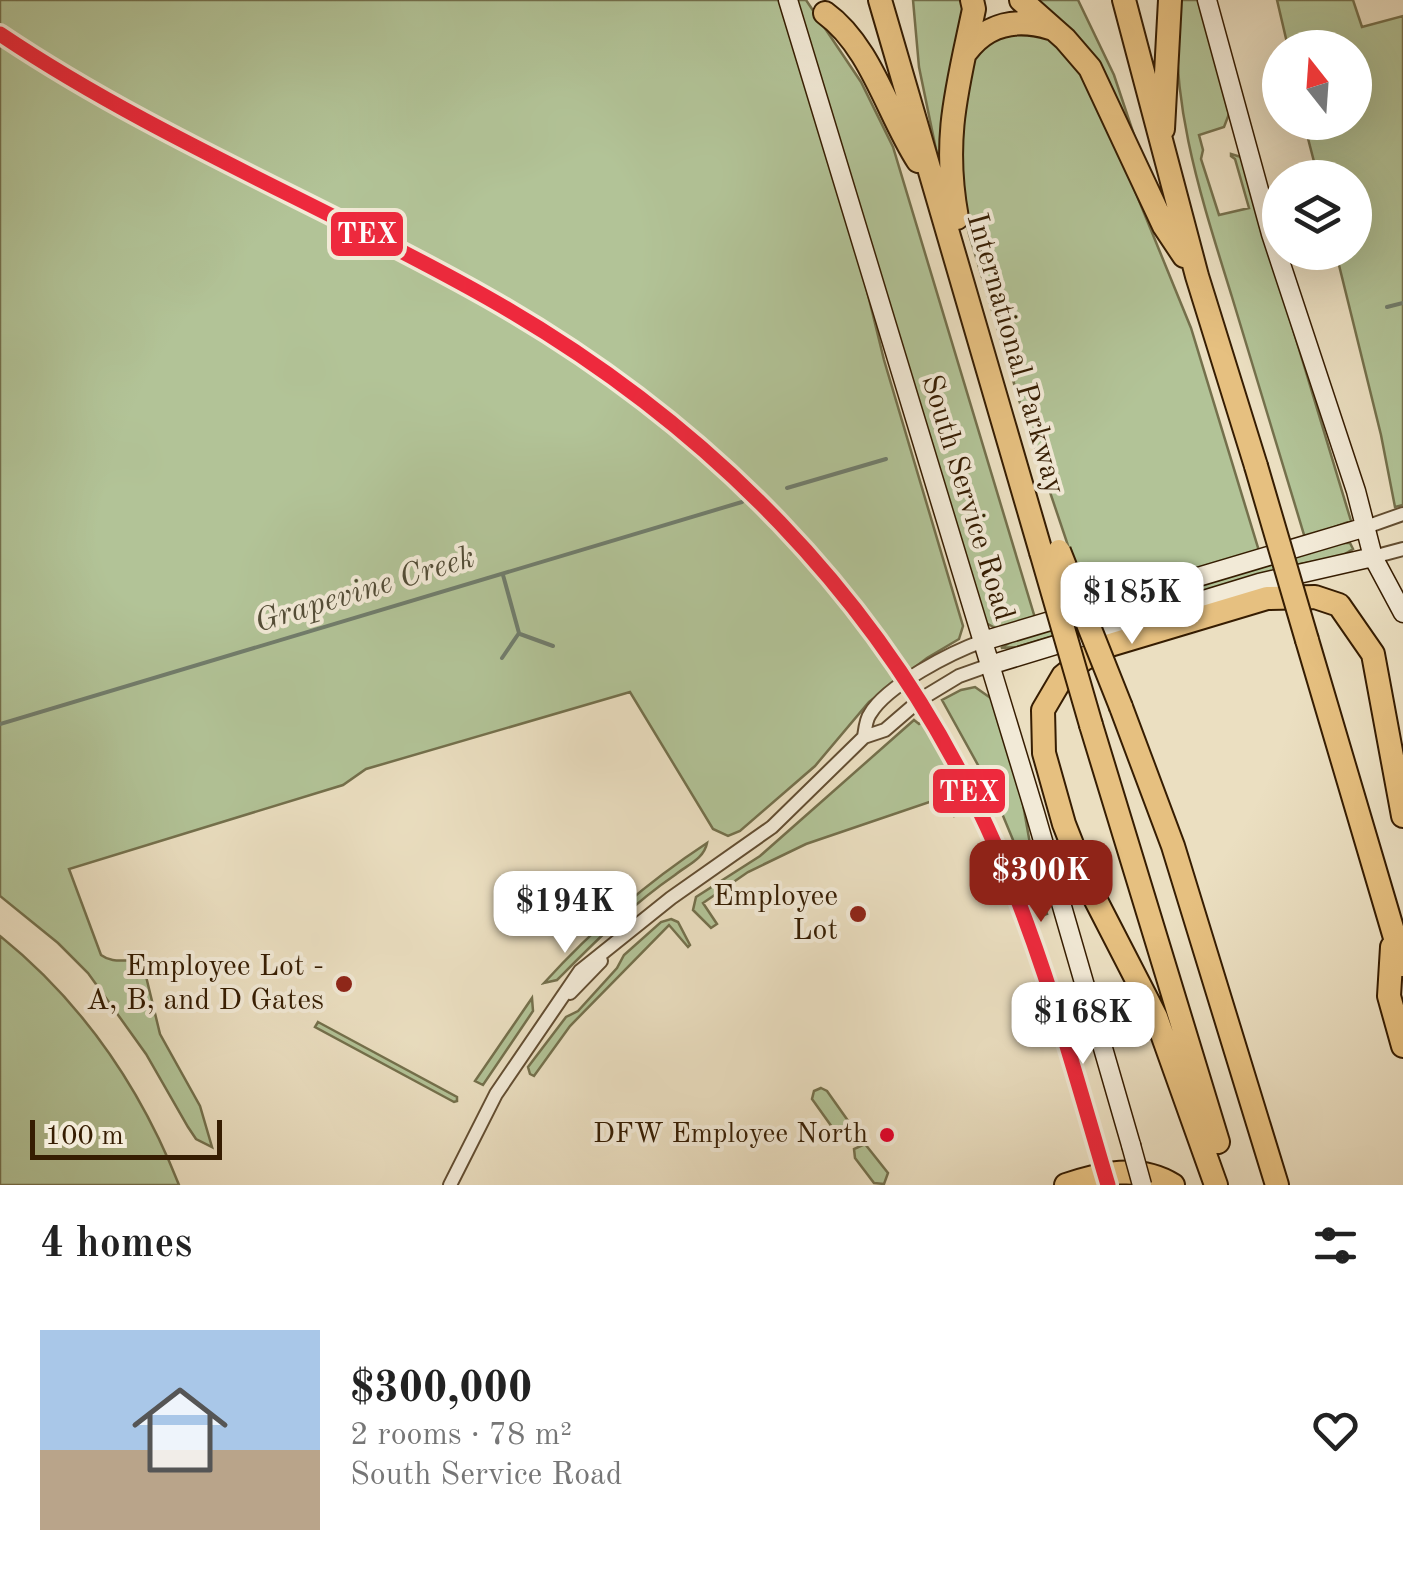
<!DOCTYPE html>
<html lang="en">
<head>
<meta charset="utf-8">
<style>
	:root { --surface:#fff; --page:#f2f2f2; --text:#222; --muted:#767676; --accent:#8f2418 }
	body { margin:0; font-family:"Old Standard TT",serif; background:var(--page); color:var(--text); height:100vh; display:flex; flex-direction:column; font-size:38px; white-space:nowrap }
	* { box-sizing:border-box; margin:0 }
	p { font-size:32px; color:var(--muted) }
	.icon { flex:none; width:55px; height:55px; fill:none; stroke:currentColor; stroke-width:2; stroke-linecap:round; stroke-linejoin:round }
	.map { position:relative; height:1185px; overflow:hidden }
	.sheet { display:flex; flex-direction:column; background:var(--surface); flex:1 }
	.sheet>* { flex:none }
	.needle { width:65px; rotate:343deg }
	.fabs { position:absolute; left:1262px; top:30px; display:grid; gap:20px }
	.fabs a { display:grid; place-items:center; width:110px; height:110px; border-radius:50%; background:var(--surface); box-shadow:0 10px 40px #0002; font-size:50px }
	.scale { position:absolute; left:30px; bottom:25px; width:192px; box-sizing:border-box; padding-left:10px; border:5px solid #361d02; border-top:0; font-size:28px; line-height:35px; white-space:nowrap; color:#361d02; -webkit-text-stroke:8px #f2ead7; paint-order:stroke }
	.price { position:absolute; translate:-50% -85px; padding:0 22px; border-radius:20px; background:#fff; color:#222; font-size:32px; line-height:65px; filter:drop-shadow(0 2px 5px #0008) }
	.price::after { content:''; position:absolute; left:50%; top:60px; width:30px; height:22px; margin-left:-15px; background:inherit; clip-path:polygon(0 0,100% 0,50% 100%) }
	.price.on { background:var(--accent); color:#fff }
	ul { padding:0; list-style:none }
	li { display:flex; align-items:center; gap:30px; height:250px; padding:0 40px }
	li span { display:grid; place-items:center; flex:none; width:280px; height:200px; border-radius:0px; color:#555 }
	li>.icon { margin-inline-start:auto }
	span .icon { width:120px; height:120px; fill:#fffc; stroke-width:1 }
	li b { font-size:42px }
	h2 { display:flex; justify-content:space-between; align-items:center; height:120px; padding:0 40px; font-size:42px }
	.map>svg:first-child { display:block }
	.green { fill:#b2c397; stroke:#74704c; stroke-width:2.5 }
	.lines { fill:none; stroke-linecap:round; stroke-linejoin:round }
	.stream { stroke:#717d6c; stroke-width:4 }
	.street-casing { stroke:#634e32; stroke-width:16 }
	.secondary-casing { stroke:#361d02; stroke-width:21 }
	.highway-casing { stroke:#361d02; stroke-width:26 }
	.street { stroke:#f2ead7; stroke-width:12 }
	.secondary { stroke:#f2ead7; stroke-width:18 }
	.highway { stroke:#e6c080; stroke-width:22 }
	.secondary-bridge-casing { stroke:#361d02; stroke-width:21; stroke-linecap:butt }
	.highway-bridge-casing { stroke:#361d02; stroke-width:26; stroke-linecap:butt }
	.secondary-bridge { stroke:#f2ead7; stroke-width:18 }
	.highway-bridge { stroke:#e6c080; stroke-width:22 }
	.rail-1-casing { stroke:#f2ead7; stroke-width:22 }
	.rail-1 { stroke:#ee293d; stroke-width:15 }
	.poi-dot { fill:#8f2418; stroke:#f2ead7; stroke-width:4 }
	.bus-dot { fill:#e4002b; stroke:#f2ead7; stroke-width:4 }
	.labels { text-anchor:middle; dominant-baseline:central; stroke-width:8; stroke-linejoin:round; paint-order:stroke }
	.bus-label { font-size:28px; fill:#361d02; stroke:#f2ead7; text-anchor:end }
	.street-label { font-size:30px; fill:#361d02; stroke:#f2ead7 }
	.poi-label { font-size:30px; fill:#361d02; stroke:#f2ead7; text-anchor:end }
	.water-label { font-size:32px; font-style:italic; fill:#534d37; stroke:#f2ead7 }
	.line-badge { stroke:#f2ead7; stroke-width:4 }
	.badge-label { font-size:28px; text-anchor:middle; font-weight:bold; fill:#fff }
</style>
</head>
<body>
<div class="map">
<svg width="1403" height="1185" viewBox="0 0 1403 1185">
	<rect width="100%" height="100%" fill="#ebdfc1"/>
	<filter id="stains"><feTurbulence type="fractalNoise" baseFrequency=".002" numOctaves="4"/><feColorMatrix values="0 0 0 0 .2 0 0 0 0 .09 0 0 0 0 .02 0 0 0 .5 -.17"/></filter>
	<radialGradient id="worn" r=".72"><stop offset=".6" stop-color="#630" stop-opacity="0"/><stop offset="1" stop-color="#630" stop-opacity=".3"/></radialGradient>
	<!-- green -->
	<path class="green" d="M0,0H781L856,246L884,360L963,626L959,639L927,658L869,702L815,766L740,831L728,836L713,829L630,692L366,769L343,785L69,869L101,955C116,966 129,956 143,964L160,1034L200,1106L212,1147L196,1139L188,1127L146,1054L88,973L58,943L0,896Z
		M797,0H806L861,82L893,147L1035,618L997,629L986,623Z
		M913,0H965L945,162L939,164L919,67Z
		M1028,0H1078L1114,75L1143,162L1114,107Z
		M1178,0H1199L1229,114L1224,127L1199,135L1203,150L1201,159L1219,215L1249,208L1235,159L1231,156V154L1241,157L1351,521L1305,538C1281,458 1256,377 1232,297C1202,200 1169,103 1178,0Z
		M1277,0H1353L1362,27L1403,16V505L1395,507L1381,435L1336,253L1355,252V178L1318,177L1304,123L1355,122V48L1288,47Z
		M1022,29L1057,42L1072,58L1102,110L1191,328L1259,551L1087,602L1019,400L969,234L957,178L965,85L979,49L990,39Z
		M1341,543H1350L1353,549L1340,557L1300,564L1017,647L1001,648L1016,639Z
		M975,687L992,699L1021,793L1035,872L1047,914L1044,915L994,794L942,700L961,690Z
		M914,720L919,724L925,720L971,812L954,816L944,797L806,844L748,872L703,903L717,924L711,928L693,910L696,897L760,856Z
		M707,843C704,859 687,865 675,875C631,905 594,943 557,980L544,983C593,929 646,883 707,843Z
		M671,919L678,922L690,945L688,947L669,925L570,1026L534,1076L530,1074L528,1067L566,1017L578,1011L617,968L624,955L661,922Z
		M0,936C83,1003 140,1086 179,1185H0Z
		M532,998L533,1011L483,1085L475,1081Z
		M318,1022L457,1097V1101L454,1102L315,1027Z
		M821,1088L827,1091L851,1125L847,1135L837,1134L812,1099L814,1091Z
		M865,1144L888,1173L884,1184L874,1183L855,1158L854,1149Z"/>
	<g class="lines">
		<!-- stream -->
		<path class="stream" d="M1387,307L1403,303
			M787,488L886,459
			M520,634L553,646
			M502,658L519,633L503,575
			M0,724L742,502"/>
		<defs>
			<path id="street" d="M1366,527L1403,514
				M1373,557L1403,549
				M864,737C865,730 866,719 870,714C887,685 952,652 983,641
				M570,993L601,961
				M450,1185L496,1094L580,971L671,898L772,827L864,737L885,730L921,699L959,676L990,665"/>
			<path id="secondary" d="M788,0L1035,813L1131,1145
				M1207,0L1271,234L1356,491L1373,557L1403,613
				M983,641L1366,527
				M990,665L1259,583L1373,557"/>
			<path id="highway" d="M880,0L1041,552
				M1021,0L1065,39L1090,68L1164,226L1184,256
				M1124,0L1197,276L1256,466
				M825,13C871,46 888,115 918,161
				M967,51C988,23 1017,18 1050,28
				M1163,129L1170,0
				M957,218C942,137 958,86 974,9L972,0
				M1307,640L1403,965
				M1121,707L1173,846L1277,1185
				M1091,725L1218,1142
				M1392,947L1389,996L1403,1046
				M1066,1185C1101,1173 1139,1164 1173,1185
				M1216,1185L1156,1017L1088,885L1064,824L1044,753L1043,710L1063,676L1084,659L1110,645L1267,598L1315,597L1339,605L1373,654L1403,816"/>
		</defs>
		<!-- street casing -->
		<use href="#street" class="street-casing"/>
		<!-- secondary casing -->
		<use href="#secondary" class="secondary-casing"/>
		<!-- highway casing -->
		<use href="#highway" class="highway-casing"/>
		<!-- street -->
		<use href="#street" class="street"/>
		<!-- secondary -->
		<use href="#secondary" class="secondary"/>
		<!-- highway -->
		<use href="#highway" class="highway"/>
		<defs>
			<path id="secondary-bridge" d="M1131,1145L1142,1185"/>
			<path id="highway-bridge" d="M1256,466L1307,640
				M1059,551L1121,707
				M1041,552L1091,725"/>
		</defs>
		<!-- secondary-bridge casing -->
		<use href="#secondary-bridge" class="secondary-bridge-casing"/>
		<!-- highway-bridge casing -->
		<use href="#highway-bridge" class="highway-bridge-casing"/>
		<!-- secondary-bridge -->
		<use href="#secondary-bridge" class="secondary-bridge"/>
		<!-- highway-bridge -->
		<use href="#highway-bridge" class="highway-bridge"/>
		<defs>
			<path id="rail-1" d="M0,34C153,137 328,207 488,298C705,421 883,598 987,827C1040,941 1072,1064 1108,1185"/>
		</defs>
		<!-- rail-1 casing -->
		<use href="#rail-1" class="rail-1-casing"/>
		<!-- rail-1 -->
		<use href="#rail-1" class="rail-1"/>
	</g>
	<!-- markers -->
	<g class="poi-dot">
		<circle cx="858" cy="914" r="10"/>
		<circle cx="344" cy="984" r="10"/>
	</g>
	<circle class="bus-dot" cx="887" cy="1135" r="9"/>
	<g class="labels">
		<!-- bus labels -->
		<g class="bus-label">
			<text x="868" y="1135">DFW Employee North</text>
		</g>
		<!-- street labels -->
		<g class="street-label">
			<text transform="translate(1015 354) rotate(74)">International Parkway</text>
			<text transform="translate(967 498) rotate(73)">South Service Road</text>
		</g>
		<!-- poi labels -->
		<g class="poi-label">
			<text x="838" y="897">Employee<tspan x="838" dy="34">Lot</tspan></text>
			<text x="324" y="967">Employee Lot -<tspan x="324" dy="34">A, B, and D Gates</tspan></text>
		</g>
		<!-- water labels -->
		<g class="water-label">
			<text transform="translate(365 591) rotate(-17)">Grapevine Creek</text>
		</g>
	</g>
	<g class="line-badge">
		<rect x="329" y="210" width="76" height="48" rx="10" fill="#ee293d"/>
		<rect x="931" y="767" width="76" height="48" rx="10" fill="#ee293d"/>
	</g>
	<g class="badge-label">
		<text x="367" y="243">TEX</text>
		<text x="969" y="801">TEX</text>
	</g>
	<rect width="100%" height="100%" filter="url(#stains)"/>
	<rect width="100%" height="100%" fill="url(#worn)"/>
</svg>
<div class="fabs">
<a><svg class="needle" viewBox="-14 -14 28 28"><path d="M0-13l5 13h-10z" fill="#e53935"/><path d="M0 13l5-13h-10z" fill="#767676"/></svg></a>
<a><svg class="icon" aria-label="layers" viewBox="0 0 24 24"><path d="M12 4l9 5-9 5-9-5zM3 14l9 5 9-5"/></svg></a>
</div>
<div class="scale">100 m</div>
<b class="price" style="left:1132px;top:647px">$185K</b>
<b class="price on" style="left:1041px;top:925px">$300K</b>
<b class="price" style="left:565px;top:956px">$194K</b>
<b class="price" style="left:1083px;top:1067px">$168K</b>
</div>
<section class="sheet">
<h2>4 homes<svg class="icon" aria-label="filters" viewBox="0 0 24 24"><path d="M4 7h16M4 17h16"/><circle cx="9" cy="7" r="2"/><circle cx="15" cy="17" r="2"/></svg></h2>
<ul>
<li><span style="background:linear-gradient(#a9c7e8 60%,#b9a48a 0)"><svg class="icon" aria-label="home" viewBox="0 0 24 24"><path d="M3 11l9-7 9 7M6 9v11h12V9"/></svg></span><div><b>$300,000</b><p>2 rooms · 78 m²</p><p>South Service Road</p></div><svg class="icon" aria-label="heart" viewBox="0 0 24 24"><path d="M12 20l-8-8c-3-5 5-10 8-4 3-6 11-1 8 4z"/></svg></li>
</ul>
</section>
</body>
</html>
